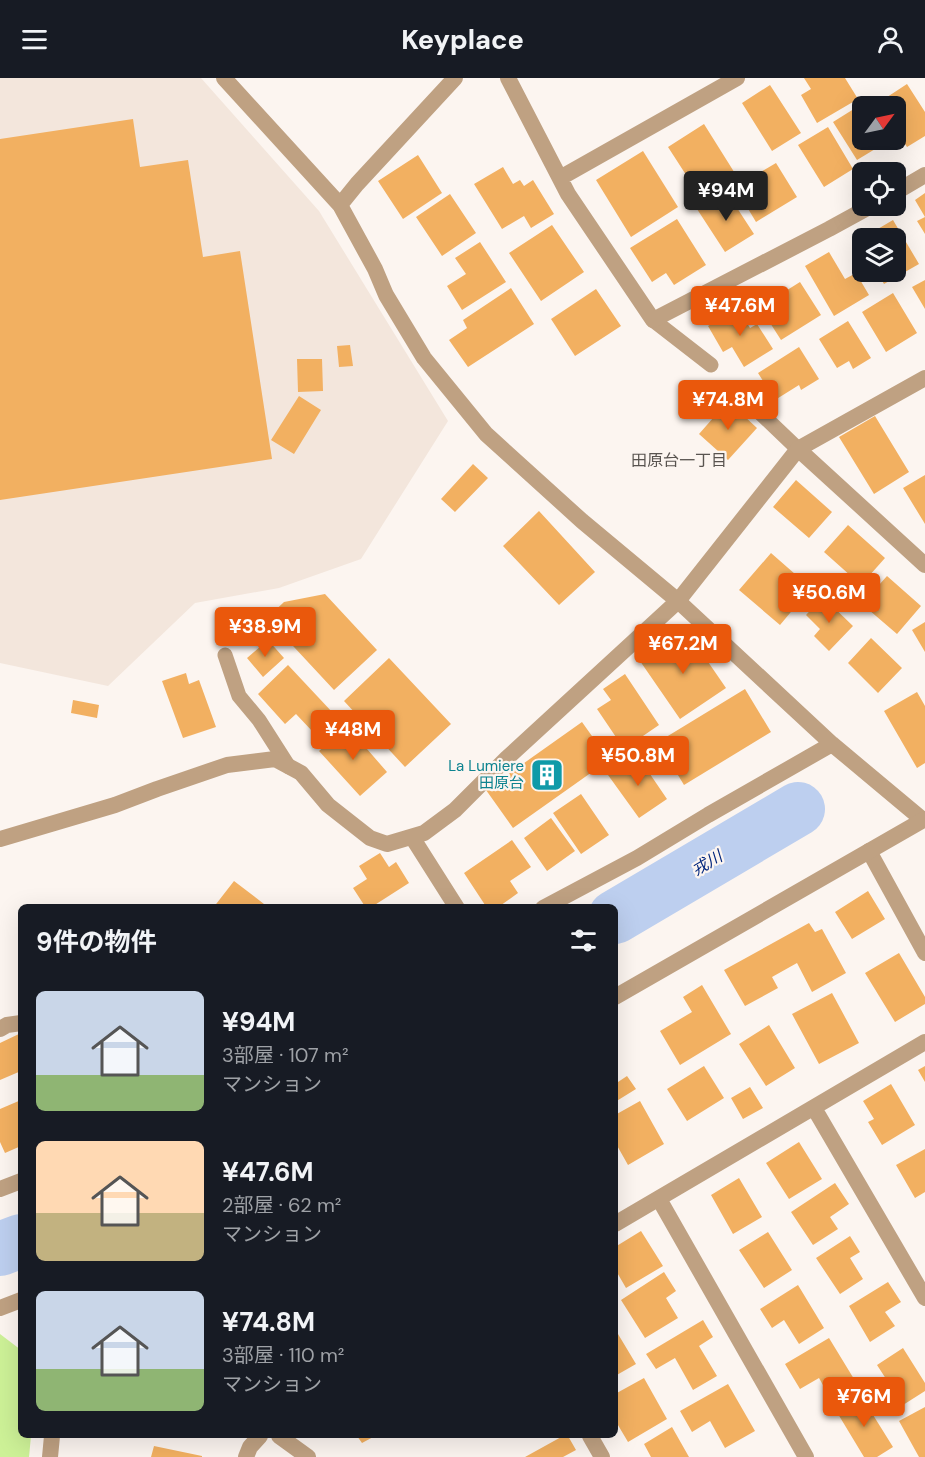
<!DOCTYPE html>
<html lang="ja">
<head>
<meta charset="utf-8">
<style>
	:root { --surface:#171b24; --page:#242831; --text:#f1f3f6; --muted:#9ea1a6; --accent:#ea580c }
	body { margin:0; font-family:"DM Sans","Noto Sans JP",sans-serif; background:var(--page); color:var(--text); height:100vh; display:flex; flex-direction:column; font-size:22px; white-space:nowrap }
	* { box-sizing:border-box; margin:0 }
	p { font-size:20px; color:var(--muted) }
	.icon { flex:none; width:33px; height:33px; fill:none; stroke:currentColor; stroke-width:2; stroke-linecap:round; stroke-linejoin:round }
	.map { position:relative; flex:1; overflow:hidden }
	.side { position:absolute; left:18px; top:826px; width:600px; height:534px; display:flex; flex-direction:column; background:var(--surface); border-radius:9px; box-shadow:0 6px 24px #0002 }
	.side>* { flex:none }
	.needle { width:39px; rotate:57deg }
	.fabs { position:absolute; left:852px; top:18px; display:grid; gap:12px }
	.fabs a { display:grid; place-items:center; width:54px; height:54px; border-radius:9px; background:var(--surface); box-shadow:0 6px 24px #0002; font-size:30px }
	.price { position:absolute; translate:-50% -51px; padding:0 14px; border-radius:6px; background:var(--accent); color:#fff; font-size:20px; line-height:39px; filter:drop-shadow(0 2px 3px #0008) }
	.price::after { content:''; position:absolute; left:50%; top:36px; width:18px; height:14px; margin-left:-9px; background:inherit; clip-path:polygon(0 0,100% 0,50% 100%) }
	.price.active { background:#222; color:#fff }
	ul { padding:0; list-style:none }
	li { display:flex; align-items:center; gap:18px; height:150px; padding:0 18px }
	li span { display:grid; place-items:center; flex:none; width:168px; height:120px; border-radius:9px; color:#555 }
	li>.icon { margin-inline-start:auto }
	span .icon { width:72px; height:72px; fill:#fffc; stroke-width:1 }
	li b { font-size:26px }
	h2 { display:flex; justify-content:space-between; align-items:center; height:72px; padding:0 18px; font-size:26px }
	header { display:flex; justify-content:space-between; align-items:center; height:78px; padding:0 18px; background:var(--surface); font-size:27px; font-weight:800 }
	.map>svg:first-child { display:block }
	.built { fill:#f3e6dc }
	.green { fill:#cdf197 }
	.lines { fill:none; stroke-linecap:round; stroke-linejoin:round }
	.river { stroke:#bdcfef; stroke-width:54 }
	.building { fill:#f2b061 }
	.service { stroke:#bfa182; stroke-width:15 }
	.minor { stroke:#bfa182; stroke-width:16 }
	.tertiary { stroke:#bfa182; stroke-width:16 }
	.labels { text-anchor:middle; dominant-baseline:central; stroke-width:4.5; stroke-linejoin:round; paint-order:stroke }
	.culture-label { font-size:15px; fill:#0d838f; stroke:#fcf5f0; text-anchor:end }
	.neighbourhood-label { font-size:16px; fill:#595450; stroke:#fcf5f0 }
	.water-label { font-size:16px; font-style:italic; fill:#00257d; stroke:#fcf5f0 }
</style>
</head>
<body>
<header><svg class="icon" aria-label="menu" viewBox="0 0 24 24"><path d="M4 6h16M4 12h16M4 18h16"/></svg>Keyplace<svg class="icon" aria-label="person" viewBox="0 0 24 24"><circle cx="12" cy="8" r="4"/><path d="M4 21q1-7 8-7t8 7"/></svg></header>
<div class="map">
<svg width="925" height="1379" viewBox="0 0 925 1379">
	<rect width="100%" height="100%" fill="#fcf5f0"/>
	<!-- built -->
	<path class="built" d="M0,0H201L319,133L448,343L361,481L279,510L195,525L108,608L0,585Z"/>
	<!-- green -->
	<path class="green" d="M0,1256L21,1272V1358H31L29,1379H0Z"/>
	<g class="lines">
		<!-- river -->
		<path class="river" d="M615,839L798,731
			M0,1171L21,1163"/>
	</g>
	<!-- building -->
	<path class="building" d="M804,0H845L858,21L817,45L801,17L811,11Z
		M907,6L925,34V58L907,69L896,52V28H880L878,25Z
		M770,7L801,55L772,73L742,25Z
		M865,24L868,28H862V62H890L857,82L833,44Z
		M133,41L140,89L188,82L203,179L240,173L272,381L0,422V61Z
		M704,46L736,97L701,120L668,69Z
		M828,49L853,91L824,109L798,67Z
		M643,73L678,129L631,159L596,102Z
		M418,77L442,115L403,141L378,103Z
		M776,85L797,119L756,144L735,109Z
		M503,89L513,106L520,102L524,108L533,102L554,136L531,150L524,138L502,151L474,106Z
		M726,113L754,156L725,174L697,131Z
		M925,115V156L917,143L925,139L915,122Z
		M450,116L476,155L442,178L416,139Z
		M677,141L706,187L674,207L666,195L652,204L630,170Z
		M893,142L919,186L884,206L877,194H896V160H862V168L859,162Z
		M552,147L584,194L541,223L509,175Z
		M480,164L506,204L462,232L447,208L466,196L455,180Z
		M829,174L845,201L856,195L869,217L834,238L805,188Z
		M925,202V231L912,209Z
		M800,204L821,237L781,262L760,229Z
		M511,210L534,246L468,289L449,262L467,250L463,242Z
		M596,211L621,248L575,278L551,241Z
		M893,215L917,255L886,274L862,234Z
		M738,230L750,250L757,246L773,271L744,289L732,269L723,274L708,248Z
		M848,243L871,280L853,291L849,283L837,290L819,261Z
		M350,267L353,288L339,289L337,268Z
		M799,269L819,301L801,312L799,307L775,322L758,295Z
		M297,281H322L323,313L298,314Z
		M299,318L321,332L294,376L271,362Z
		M728,323L757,350L728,382L699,356Z
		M875,338L909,394L874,416L839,359Z
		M473,386L488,400L455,434L441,421Z
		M925,397V446L903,410Z
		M796,402L832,434L809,460L773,429Z
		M539,433L595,494L559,527L503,468Z
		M848,447L885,480L861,507L824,474Z
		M771,475L811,510L780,547L739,512Z
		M887,498L921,528L897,556L862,526Z
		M325,516L377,572L334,612L267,540L284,524Z
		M823,519L853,548L829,573L814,558L820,551L806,537Z
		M925,544V574L912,552Z
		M678,556L685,567L693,562L726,610L680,641L640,583Z
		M871,560L902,590L878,615L848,585Z
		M268,562L284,580L263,599L247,580Z
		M389,580L451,646L405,689L344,623Z
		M288,587L333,635L313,654L296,636L285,646L258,616Z
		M186,595L189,606L199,602L216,649L183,660L162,603Z
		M625,596L659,647L624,671L597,631L611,622L603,611Z
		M745,611L771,654L684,707L658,664Z
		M917,614L925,628V685L917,690L884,633Z
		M73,622L99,627L97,640L71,635Z
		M582,644L609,682L513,750L486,712Z
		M347,648L387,694L360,718L319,673Z
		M637,677L667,721L639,740L608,697Z
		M581,716L609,757L581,776L553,735Z
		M551,740L575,773L547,793L524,760Z
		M512,762L531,789L510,803L518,815L497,830H487L464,795Z
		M380,775L389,789L396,784L409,805L370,830H366L353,810L367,801L359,788Z
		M234,803L264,826L262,830H213Z
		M868,813L885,841L852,861L835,834Z
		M809,845L815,854L822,851L846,895L812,914L797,885L772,899L778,910L745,928L724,892Z
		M899,875L925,919V926L895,944L865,895Z
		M702,907L731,956L680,987L660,953L692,934L683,919Z
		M832,915L859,965L819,986L792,936Z
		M769,947L795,990L766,1008L739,966Z
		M21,955V993L0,1002V965Z
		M704,988L724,1020L687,1043L667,1011Z
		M925,988V1004L918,992Z
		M627,998L636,1011L615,1024V1006Z
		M891,1006L915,1047L882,1067L868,1044L874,1041L863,1023Z
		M750,1009L763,1030L743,1041L731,1020Z
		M21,1022V1068L5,1075L0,1064V1031Z
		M640,1023L664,1066L628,1087L615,1064V1037Z
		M799,1064L822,1101L789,1121L766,1085Z
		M925,1071V1114L915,1120L896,1087Z
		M739,1100L762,1139L733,1156L711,1117Z
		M835,1105L849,1126L830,1139L838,1151L813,1167L791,1134Z
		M641,1153L663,1188L626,1210L615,1191V1169Z
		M768,1154L792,1192L764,1210L739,1172Z
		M850,1158L860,1174L850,1180L863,1201L840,1216L816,1180Z
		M664,1194L676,1213L666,1220L678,1240L645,1260L621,1222Z
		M888,1204L901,1224L885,1234L895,1248L870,1264L849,1228Z
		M798,1207L824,1250L799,1266L784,1242L772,1250L760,1231Z
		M703,1242L713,1259L699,1268L717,1298L693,1312L675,1280L656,1291L646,1276Z
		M615,1251L636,1286L615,1298Z
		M829,1260L854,1301L828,1316L819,1300L800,1311L785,1286Z
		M903,1270L925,1305V1313L903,1327L877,1287Z
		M644,1300L667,1341L628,1364L615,1342V1316Z
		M728,1306L755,1353L725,1370L710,1343L692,1354L680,1333Z
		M860,1316L893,1369L877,1379H864L835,1331Z
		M925,1329V1379H919L899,1343Z
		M672,1349L689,1379H651L644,1366Z
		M357,1358H375L362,1365Z
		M563,1358H568L576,1372L563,1379H525Z
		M154,1368L202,1378V1379H151Z"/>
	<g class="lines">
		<!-- service -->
		<path class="service" d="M653,242L711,287
			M734,310L798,371
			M225,577L239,618L259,642L289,689"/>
		<!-- minor -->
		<path class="minor" d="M224,0L340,127L375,191L386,217L424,280L486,356L582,443L678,523L832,666L923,742
			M508,0L568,116L653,242L829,151L871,128
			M560,100L737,0
			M896,114L925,97
			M340,127L357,106L455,0
			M798,371L925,487
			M412,759L457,830
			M0,761L115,727L157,711L227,687L275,681L301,695L328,727L370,760L387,766L424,755L455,732L506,681L678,523L798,371L925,300
			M869,773L925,875
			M543,830L637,780L708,737L832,666
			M0,951L7,947L21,945
			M814,1030L925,1220
			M0,1111L21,1103
			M659,1121L806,1379
			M615,1146L925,964
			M279,1358L308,1379
			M590,1358L602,1379
			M246,1379L250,1369L260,1358"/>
		<!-- tertiary -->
		<path class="tertiary" d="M615,919L925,741
			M0,1230L21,1222
			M50,1379L52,1358"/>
	</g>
	<!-- icons -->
	<defs>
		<symbol id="building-square" viewBox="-11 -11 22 22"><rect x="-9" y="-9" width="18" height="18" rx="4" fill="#0f9aa8" stroke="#fcf5f0"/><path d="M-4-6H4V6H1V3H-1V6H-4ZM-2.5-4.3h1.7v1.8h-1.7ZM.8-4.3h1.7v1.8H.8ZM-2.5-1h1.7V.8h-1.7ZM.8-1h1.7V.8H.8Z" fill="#fff"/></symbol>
	</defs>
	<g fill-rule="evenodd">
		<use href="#building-square" x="528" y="678" width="38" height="38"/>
	</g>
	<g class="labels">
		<!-- culture labels -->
		<g class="culture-label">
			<text x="524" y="688">La Lumiere<tspan x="524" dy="17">田原台</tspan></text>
		</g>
		<!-- neighbourhood labels -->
		<g class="neighbourhood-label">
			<text x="679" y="382">田原台一丁目</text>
		</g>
		<!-- water labels -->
		<g class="water-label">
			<text transform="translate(707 785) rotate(-31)">戎川</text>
		</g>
	</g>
</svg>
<div class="fabs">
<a><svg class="needle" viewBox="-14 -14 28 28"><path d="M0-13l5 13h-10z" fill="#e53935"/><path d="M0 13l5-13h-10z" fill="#9ea1a6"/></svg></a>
<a><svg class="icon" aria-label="locate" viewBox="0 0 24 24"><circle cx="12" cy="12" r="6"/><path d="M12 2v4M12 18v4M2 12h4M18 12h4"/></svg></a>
<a><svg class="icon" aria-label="layers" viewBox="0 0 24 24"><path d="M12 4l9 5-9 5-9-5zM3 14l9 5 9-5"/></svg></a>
</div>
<b class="price active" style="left:726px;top:144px">¥94M</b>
<b class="price" style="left:740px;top:259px">¥47.6M</b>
<b class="price" style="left:728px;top:353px">¥74.8M</b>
<b class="price" style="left:829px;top:546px">¥50.6M</b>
<b class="price" style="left:265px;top:580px">¥38.9M</b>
<b class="price" style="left:683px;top:597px">¥67.2M</b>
<b class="price" style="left:353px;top:683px">¥48M</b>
<b class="price" style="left:638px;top:709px">¥50.8M</b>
<b class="price" style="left:864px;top:1350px">¥76M</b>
<section class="side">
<h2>9件の物件<svg class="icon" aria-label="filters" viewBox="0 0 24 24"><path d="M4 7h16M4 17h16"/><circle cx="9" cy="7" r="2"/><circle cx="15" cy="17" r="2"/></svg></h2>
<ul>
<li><span style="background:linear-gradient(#c9d6e8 70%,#8fb573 0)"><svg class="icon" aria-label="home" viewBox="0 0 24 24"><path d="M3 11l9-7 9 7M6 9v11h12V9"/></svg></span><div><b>¥94M</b><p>3部屋 · 107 m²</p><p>マンション</p></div></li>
<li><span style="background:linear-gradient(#ffd9b3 60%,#c2b280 0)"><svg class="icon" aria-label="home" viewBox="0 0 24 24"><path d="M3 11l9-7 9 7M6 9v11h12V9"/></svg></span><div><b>¥47.6M</b><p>2部屋 · 62 m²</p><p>マンション</p></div></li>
<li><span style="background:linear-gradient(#c9d6e8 65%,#8fb573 0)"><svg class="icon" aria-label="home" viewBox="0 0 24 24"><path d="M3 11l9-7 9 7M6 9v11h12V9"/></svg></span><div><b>¥74.8M</b><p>3部屋 · 110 m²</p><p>マンション</p></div></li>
</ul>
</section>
</div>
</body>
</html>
